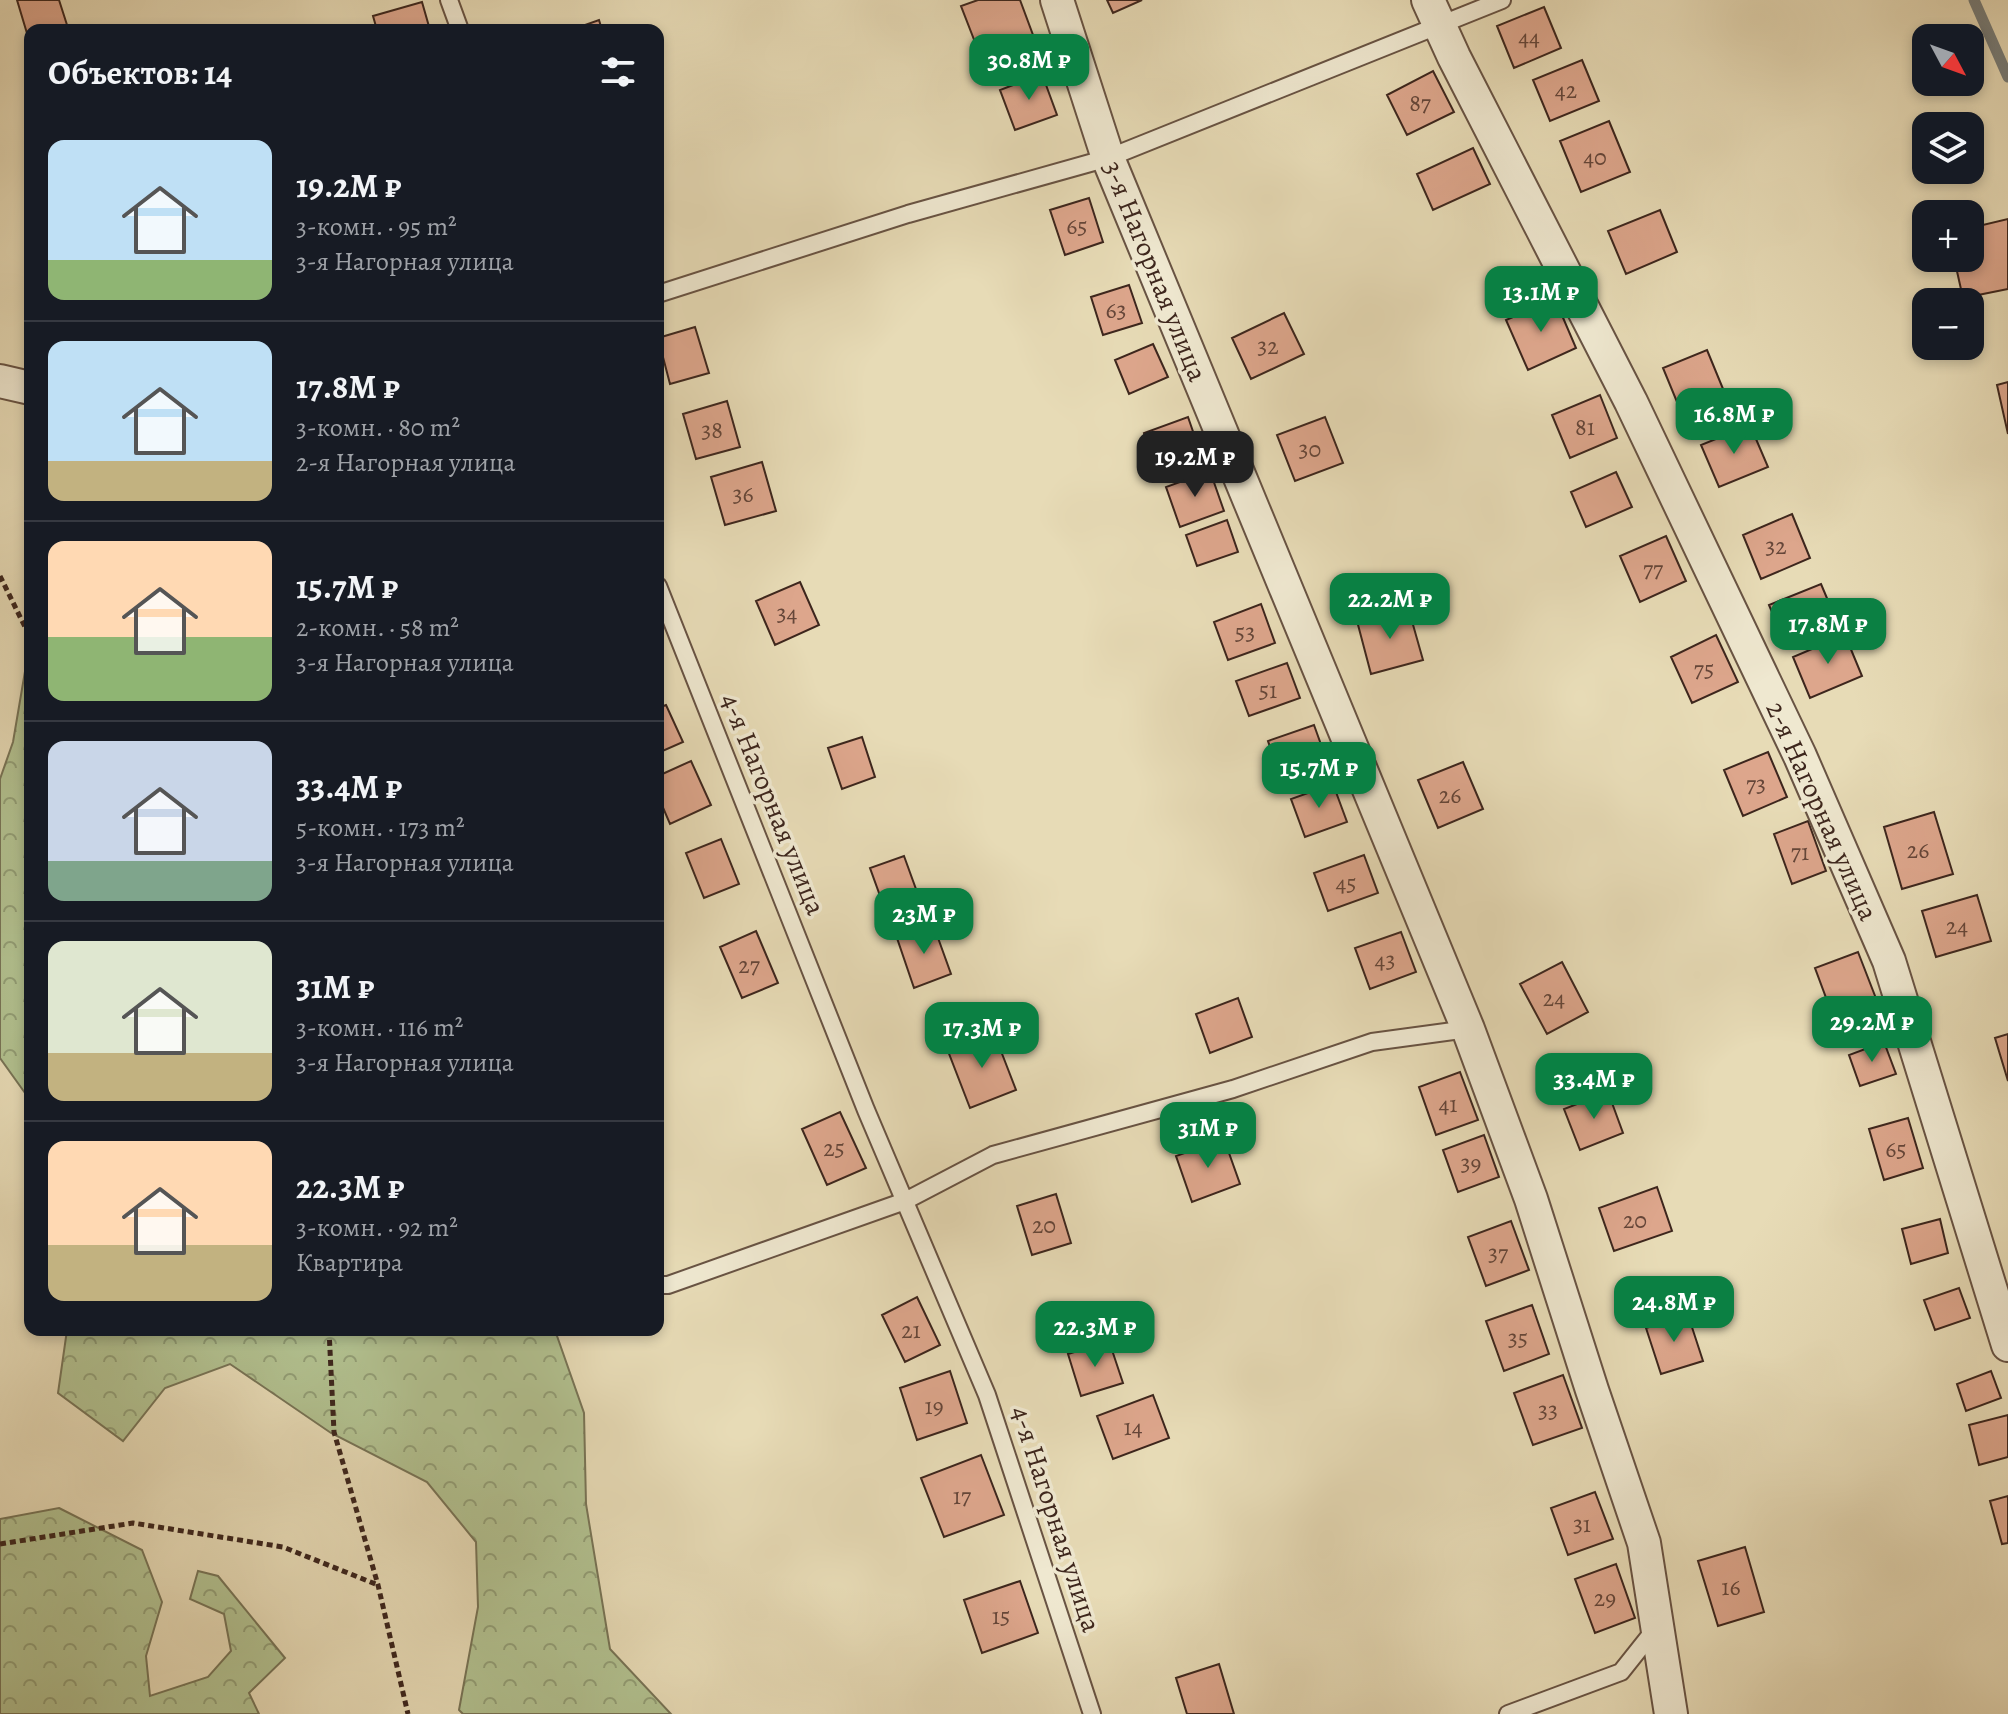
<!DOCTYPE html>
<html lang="ru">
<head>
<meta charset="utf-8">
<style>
	:root { --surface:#171b24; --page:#20242c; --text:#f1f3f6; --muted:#9ea1a6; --line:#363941; --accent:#0b8043 }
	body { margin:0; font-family:Alegreya,serif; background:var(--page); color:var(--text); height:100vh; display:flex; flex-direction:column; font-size:30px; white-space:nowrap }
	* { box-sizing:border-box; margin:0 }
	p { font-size:26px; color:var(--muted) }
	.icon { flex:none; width:44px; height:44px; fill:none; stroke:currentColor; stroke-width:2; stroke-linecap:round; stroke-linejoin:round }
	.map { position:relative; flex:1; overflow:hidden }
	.side { position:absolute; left:24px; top:24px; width:640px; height:1312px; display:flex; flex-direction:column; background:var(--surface); border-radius:16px; box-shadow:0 4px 12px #0003 }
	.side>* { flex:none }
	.needle { width:52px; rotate:131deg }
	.controls { position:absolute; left:1912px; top:24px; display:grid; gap:16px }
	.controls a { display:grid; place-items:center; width:72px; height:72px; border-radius:16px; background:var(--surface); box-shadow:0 4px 12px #0003; font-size:40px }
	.price { position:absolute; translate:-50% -68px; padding:0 18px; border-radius:16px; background:var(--accent); color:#fff; font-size:26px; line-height:52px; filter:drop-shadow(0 2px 4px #0008) }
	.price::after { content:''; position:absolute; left:50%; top:48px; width:24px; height:18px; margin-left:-12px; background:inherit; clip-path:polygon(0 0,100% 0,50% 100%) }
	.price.on { background:#222; color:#fff }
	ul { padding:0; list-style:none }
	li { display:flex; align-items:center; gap:24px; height:200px; padding:0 24px }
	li+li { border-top:2px solid var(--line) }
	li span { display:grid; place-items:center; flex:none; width:224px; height:160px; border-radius:16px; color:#555 }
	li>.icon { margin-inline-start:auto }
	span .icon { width:96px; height:96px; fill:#fffc; stroke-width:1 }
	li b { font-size:34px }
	h2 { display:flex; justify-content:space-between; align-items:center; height:96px; padding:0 24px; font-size:34px }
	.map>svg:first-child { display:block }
	.forest { fill:url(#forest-crowns); stroke:#787456; stroke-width:2 }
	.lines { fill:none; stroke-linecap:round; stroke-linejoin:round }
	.stream { stroke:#777e7b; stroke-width:11 }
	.building { fill:#dda68c; stroke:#3d261d; stroke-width:2 }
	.lane-casing { stroke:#685343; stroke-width:20 }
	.street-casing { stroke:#685343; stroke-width:36 }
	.path { stroke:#3d261d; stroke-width:5; stroke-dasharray:6 4; stroke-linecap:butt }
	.lane { stroke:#efe8d0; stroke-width:16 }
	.street { stroke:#efe8d0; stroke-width:32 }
	.labels { text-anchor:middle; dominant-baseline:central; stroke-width:7; stroke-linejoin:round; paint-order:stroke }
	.number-label { font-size:24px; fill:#654639 }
	.street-label { font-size:28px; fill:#3d261d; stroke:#efe8d0 }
</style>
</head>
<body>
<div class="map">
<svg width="2008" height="1714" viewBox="0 0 2008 1714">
	<defs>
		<pattern id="forest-crowns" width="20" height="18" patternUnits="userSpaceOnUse" patternTransform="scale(2)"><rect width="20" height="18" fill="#b2c190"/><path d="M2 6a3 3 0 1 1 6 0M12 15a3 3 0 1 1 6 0" fill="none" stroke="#929d75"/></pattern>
	</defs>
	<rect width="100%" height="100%" fill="#e7dbb6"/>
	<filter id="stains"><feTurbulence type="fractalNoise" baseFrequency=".0025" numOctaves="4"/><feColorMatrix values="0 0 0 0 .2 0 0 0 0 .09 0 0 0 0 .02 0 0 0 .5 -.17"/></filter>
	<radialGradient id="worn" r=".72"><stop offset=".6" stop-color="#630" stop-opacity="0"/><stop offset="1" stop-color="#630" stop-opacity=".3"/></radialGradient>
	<!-- forest -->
	<path class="forest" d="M30,642V1100L0,1058V779L13,742Z
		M67,1330H552L557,1336L584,1413L586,1504L610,1649L671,1714H463L459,1710L478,1607L476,1542L427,1482L331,1433L230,1364L165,1388L123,1441L58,1393Z
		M59,1508L142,1550L162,1602L146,1656L150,1696L208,1677L231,1651L224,1614L190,1599L198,1571L218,1576L285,1658L249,1693L259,1714H0V1519Z"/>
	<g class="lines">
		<!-- stream -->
		<path class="stream" d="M1974,0L2008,77"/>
	</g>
	<!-- building -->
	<path class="building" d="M17,0H59L68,28L30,30L29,40Z
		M978,0H1020L1033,35L980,55L961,6Z
		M1107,0H1142L1113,13Z
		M422,2L430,30H377L373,16Z
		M1544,7L1561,48L1514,68L1497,26Z
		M599,20L602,30H571Z
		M1582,60L1599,101L1550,121L1533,80Z
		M1433,71L1454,112L1407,135L1387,95Z
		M1042,74L1057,115L1015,130L1000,90Z
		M1609,121L1630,172L1581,192L1560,141Z
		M1473,148L1490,184L1433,210L1417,174Z
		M1089,198L1103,242L1065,255L1050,210Z
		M1660,210L1677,252L1626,274L1608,231Z
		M2008,219V289L1963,298L1954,258H1970V228Z
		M1129,285L1142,323L1103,335L1091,297Z
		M1555,299L1576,348L1528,370L1506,320Z
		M1284,313L1304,354L1251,379L1232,338Z
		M695,327L709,373L670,384L658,338Z
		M1153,344L1168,377L1129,394L1115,360Z
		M1707,350L1728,401L1684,419L1663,368Z
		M2008,382V434L1997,385Z
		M1600,395L1617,438L1570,458L1552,415Z
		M727,401L740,447L696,459L683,414Z
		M1188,417L1199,449L1155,465L1144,433Z
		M1325,417L1343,463L1295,481L1277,435Z
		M1750,425L1768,467L1719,487L1701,445Z
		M762,462L776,511L725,525L711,477Z
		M1210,471L1224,511L1180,527L1166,487Z
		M1616,472L1632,507L1586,527L1571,492Z
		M1792,514L1810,558L1761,579L1743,535Z
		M1227,520L1238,552L1197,566L1186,535Z
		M1666,536L1686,581L1640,602L1620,556Z
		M800,582L819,625L775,645L756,601Z
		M1821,584L1837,622L1785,643L1769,605Z
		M1261,604L1275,643L1228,660L1214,622Z
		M1408,607L1423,660L1371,674L1357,621Z
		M1716,635L1738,682L1692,703L1671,657Z
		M1845,635L1862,676L1810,698L1793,657Z
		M1287,663L1300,698L1249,716L1236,681Z
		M666,705L683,742L658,753V708Z
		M1314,725L1328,764L1282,781L1268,741Z
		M862,737L875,777L842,789L828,748Z
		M1768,752L1787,797L1743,816L1724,770Z
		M691,761L711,805L670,824L658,796V776Z
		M1463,762L1483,809L1438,828L1418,780Z
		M1333,784L1347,822L1305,837L1291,799Z
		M1934,812L1953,874L1902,889L1884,827Z
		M1808,821L1826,871L1792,884L1774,834Z
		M721,839L739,884L704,898L686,853Z
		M1364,855L1378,893L1328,911L1314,873Z
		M904,856L921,903L887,915L870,868Z
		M1977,895L1991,941L1936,957L1922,911Z
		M933,924L951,974L914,988L897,938Z
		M756,931L778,983L742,998L720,947Z
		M1401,932L1416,972L1370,989L1355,948Z
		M1858,952L1882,1014L1838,1030L1815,968Z
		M1562,962L1588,1012L1547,1034L1520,984Z
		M1238,998L1252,1037L1210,1053L1196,1014Z
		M994,1033L1016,1090L970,1108L948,1051Z
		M2008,1034V1081L1995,1038Z
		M1884,1042L1896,1074L1860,1086L1849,1055Z
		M1460,1072L1478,1120L1436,1135L1419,1087Z
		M1608,1092L1623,1133L1580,1150L1564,1109Z
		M840,1112L866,1168L827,1185L802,1129Z
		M1908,1118L1923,1168L1884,1180L1869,1129Z
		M1484,1135L1499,1177L1458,1192L1443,1150Z
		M1224,1139L1240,1184L1192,1202L1176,1156Z
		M1657,1187L1672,1231L1614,1251L1599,1208Z
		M1056,1194L1071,1243L1032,1255L1017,1206Z
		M1940,1219L1948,1253L1911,1264L1902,1229Z
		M1511,1221L1529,1270L1486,1286L1468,1237Z
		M1959,1288L1970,1318L1935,1330L1924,1300Z
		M917,1297L940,1345L905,1362L882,1315Z
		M1532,1305L1549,1354L1504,1371L1486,1321Z
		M1688,1315L1703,1361L1661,1374L1646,1328Z
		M1109,1341L1123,1383L1081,1396L1068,1354Z
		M950,1371L967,1423L917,1440L900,1388Z
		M1991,1371L2001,1398L1966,1411L1957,1384Z
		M1563,1375L1582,1428L1533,1445L1514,1393Z
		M1153,1395L1169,1438L1113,1459L1097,1416Z
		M2008,1415V1457L1979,1465L1969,1425Z
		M981,1455L1004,1515L944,1537L921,1478Z
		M1595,1492L1613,1539L1568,1555L1551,1508Z
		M2008,1496V1543L2002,1544L1990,1501Z
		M1745,1547L1764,1612L1718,1626L1698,1561Z
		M1616,1564L1635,1618L1595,1633L1575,1579Z
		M1020,1581L1038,1633L982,1653L964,1600Z
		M1219,1664L1234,1714H1187L1176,1678Z"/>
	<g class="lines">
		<defs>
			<path id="lane" d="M449,0L460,30
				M658,294L908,214L1108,158L1502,0
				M658,586L866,1110L987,1395L1092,1714
				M658,1285H668L905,1201L993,1155L1233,1089L1372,1042L1468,1029
				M1508,1714L1621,1672L1656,1628"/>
			<path id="street" d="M1057,0L1108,158L1468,1029L1531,1199L1592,1390L1644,1543L1671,1714
				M1428,0L1454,57L1631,402L1800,756L1889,961L2008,1345
				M0,381L30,388"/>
		</defs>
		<!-- lane casing -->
		<use href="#lane" class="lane-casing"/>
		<!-- street casing -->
		<use href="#street" class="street-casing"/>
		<!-- path -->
		<path class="path" d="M0,576L30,637
			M329,1330L334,1432L378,1585L408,1714
			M0,1544L133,1523L283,1547L378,1585"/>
		<!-- lane -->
		<use href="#lane" class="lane"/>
		<!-- street -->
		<use href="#street" class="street"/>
	</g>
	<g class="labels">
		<!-- number labels -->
		<g class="number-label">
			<text x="1529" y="37">44</text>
			<text x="1566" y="90">42</text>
			<text x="1420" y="103">87</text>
			<text x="1595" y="157">40</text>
			<text x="1077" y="226">65</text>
			<text x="1116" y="310">63</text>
			<text x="1268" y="346">32</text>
			<text x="1585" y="427">81</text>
			<text x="712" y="430">38</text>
			<text x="1310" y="449">30</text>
			<text x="743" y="494">36</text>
			<text x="1776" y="546">32</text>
			<text x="1653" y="569">77</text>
			<text x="787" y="613">34</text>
			<text x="1245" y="632">53</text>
			<text x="1704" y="669">75</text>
			<text x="1268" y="690">51</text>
			<text x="1756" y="784">73</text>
			<text x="1450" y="795">26</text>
			<text x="1918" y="850">26</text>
			<text x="1800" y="852">71</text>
			<text x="1346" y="883">45</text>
			<text x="1957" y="926">24</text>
			<text x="1385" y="960">43</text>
			<text x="749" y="965">27</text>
			<text x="1554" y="998">24</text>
			<text x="1448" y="1104">41</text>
			<text x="834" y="1148">25</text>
			<text x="1896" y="1149">65</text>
			<text x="1471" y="1163">39</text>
			<text x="1635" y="1220">20</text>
			<text x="1044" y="1225">20</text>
			<text x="1498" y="1253">37</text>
			<text x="911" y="1330">21</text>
			<text x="1518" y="1338">35</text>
			<text x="934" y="1406">19</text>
			<text x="1548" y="1410">33</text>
			<text x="1133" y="1427">14</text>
			<text x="962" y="1496">17</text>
			<text x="1582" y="1524">31</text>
			<text x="1731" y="1587">16</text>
			<text x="1605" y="1598">29</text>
			<text x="1001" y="1616">15</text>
		</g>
		<!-- street labels -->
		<g class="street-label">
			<text transform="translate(1155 271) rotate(68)">3-я Нагорная улица</text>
			<text transform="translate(773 804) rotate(68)">4-я Нагорная улица</text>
			<text transform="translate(1822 811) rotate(66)">2-я Нагорная улица</text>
			<text transform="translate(1056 1519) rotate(72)">4-я Нагорная улица</text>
		</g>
	</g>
	<rect width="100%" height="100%" filter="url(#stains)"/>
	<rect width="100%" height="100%" fill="url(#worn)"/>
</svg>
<div class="controls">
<a><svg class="needle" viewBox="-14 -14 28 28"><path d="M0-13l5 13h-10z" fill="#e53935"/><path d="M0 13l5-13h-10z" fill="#9ea1a6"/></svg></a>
<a><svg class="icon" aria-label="layers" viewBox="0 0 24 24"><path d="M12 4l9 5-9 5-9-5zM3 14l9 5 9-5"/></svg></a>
<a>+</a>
<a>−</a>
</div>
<b class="price" style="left:1029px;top:102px">30.8M ₽</b>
<b class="price" style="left:1541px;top:334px">13.1M ₽</b>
<b class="price" style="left:1734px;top:456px">16.8M ₽</b>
<b class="price on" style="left:1195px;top:499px">19.2M ₽</b>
<b class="price" style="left:1390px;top:641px">22.2M ₽</b>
<b class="price" style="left:1828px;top:666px">17.8M ₽</b>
<b class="price" style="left:1319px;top:810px">15.7M ₽</b>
<b class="price" style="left:924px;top:956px">23M ₽</b>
<b class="price" style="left:1872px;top:1064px">29.2M ₽</b>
<b class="price" style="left:982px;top:1070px">17.3M ₽</b>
<b class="price" style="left:1594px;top:1121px">33.4M ₽</b>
<b class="price" style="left:1208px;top:1170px">31M ₽</b>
<b class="price" style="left:1674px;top:1344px">24.8M ₽</b>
<b class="price" style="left:1095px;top:1369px">22.3M ₽</b>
<section class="side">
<h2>Объектов: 14<svg class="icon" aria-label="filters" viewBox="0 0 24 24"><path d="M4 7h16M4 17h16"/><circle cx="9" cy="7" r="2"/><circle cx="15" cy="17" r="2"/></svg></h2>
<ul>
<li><span style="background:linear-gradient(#bfe0f5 75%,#8fb573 0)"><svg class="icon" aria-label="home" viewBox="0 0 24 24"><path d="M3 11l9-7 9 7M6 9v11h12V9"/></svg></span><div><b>19.2M ₽</b><p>3-комн. · 95 m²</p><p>3-я Нагорная улица</p></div></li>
<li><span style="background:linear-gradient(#bfe0f5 75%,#c2b280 0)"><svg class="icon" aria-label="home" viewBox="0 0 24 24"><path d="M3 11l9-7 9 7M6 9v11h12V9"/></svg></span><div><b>17.8M ₽</b><p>3-комн. · 80 m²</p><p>2-я Нагорная улица</p></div></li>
<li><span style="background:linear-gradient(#ffd9b3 60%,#8fb573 0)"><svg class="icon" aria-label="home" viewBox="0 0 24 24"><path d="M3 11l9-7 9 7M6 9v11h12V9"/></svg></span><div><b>15.7M ₽</b><p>2-комн. · 58 m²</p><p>3-я Нагорная улица</p></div></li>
<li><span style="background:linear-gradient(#c9d6e8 75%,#7fa58c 0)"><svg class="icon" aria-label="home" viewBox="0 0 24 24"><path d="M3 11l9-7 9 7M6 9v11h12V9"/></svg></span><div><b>33.4M ₽</b><p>5-комн. · 173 m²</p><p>3-я Нагорная улица</p></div></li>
<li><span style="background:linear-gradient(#dfe7d0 70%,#c2b280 0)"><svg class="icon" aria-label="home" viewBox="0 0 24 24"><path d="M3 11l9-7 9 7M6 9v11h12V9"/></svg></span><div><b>31M ₽</b><p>3-комн. · 116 m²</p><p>3-я Нагорная улица</p></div></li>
<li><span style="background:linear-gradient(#ffd9b3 65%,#c2b280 0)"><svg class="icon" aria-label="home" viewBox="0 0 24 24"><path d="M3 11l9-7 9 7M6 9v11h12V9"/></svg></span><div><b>22.3M ₽</b><p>3-комн. · 92 m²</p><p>Квартира</p></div></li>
</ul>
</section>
</div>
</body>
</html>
